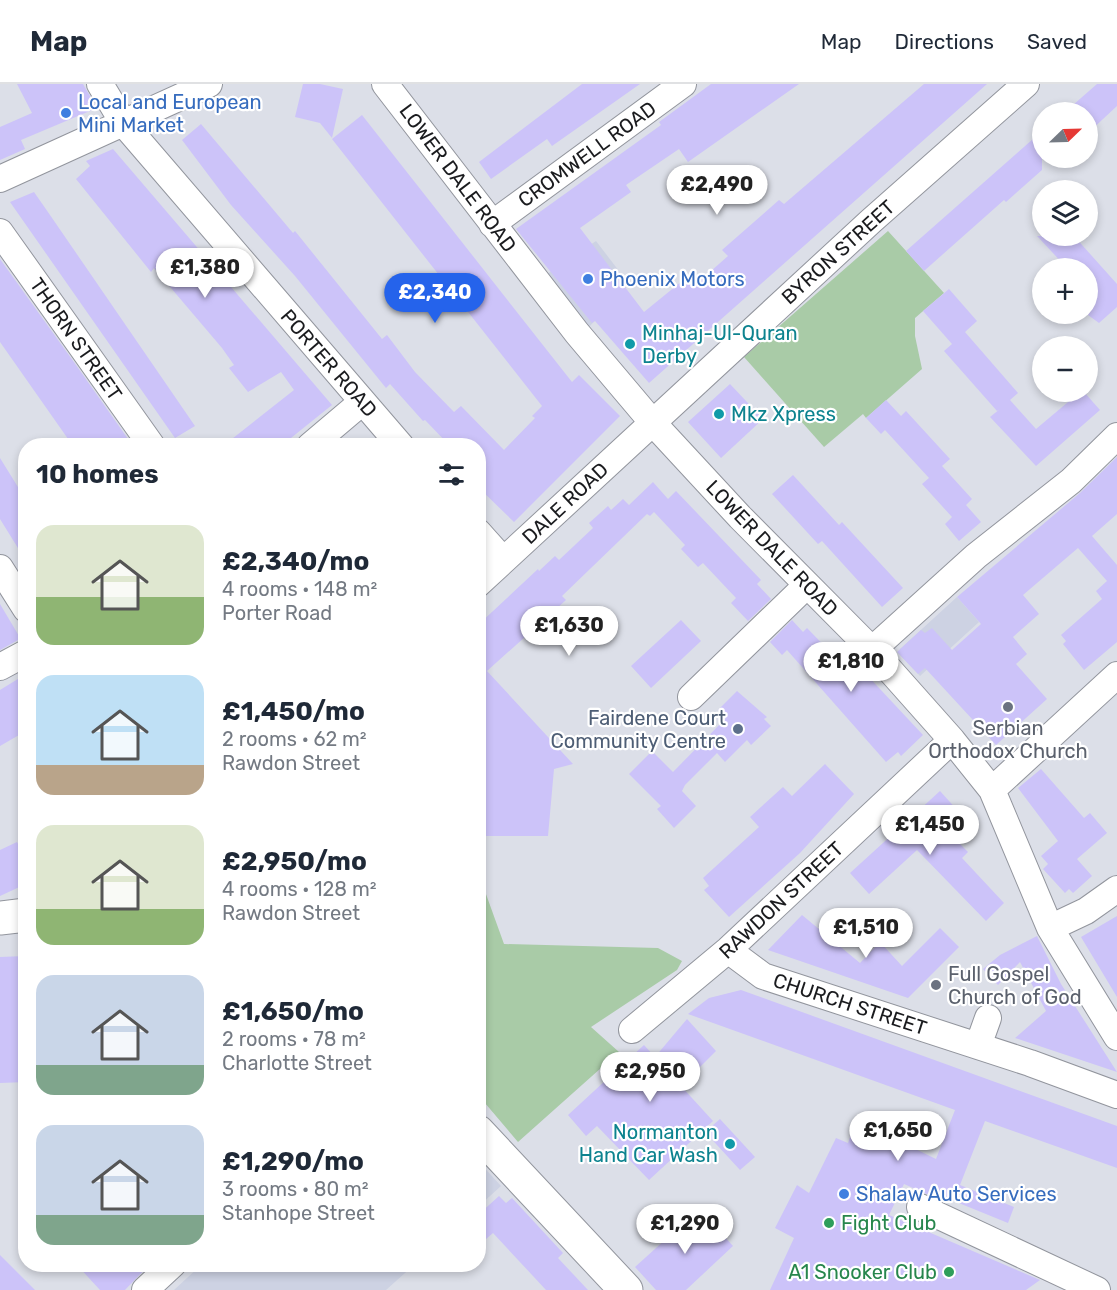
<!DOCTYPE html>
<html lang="en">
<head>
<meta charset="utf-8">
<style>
	:root { --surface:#fff; --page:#f2f2f3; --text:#1f2937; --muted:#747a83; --line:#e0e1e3; --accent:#2563eb }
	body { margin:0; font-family:Rubik,sans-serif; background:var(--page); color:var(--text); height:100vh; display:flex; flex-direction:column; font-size:22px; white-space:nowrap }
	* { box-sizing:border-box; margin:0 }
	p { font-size:20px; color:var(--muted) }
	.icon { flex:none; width:33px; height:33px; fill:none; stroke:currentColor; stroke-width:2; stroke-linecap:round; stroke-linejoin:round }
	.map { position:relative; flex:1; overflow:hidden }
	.panel { position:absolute; left:18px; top:354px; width:468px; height:834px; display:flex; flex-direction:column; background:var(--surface); border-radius:24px; box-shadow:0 3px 9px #0003 }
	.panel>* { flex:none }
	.needle { width:39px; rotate:67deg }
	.fabs { position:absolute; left:1032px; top:18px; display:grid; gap:12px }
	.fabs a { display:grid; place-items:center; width:66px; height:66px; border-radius:50%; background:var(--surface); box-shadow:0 3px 9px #0003; font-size:30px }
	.price { position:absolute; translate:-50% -51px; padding:0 14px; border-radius:21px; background:#fff; color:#222; font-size:20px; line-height:39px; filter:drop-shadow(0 2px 3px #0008) }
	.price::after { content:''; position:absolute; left:50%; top:36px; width:18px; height:14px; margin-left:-9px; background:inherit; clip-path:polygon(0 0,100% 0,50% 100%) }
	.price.current { background:var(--accent); color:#fff }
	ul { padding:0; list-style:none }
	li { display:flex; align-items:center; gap:18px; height:150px; padding:0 18px }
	li span { display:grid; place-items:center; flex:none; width:168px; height:120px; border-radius:18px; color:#555 }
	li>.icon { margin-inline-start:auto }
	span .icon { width:72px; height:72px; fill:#fffc; stroke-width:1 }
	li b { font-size:26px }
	h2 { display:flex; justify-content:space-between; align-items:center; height:72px; padding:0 18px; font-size:26px }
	header { display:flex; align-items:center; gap:36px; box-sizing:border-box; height:84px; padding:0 30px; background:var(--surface); border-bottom:2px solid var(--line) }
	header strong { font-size:28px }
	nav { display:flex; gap:33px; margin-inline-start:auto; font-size:21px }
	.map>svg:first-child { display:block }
	.built { fill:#cdd2e3 }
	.green { fill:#a9cba7 }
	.building { fill:#ccc3f9 }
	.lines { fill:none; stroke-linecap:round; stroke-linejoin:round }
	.street-casing { stroke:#92959d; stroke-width:28 }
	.secondary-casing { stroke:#92959d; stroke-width:35 }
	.street { stroke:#fff; stroke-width:26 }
	.secondary { stroke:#fff; stroke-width:33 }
	.shop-dot { fill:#3f7fe0; stroke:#fff; stroke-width:2 }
	.culture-dot { fill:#0f9aa8; stroke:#fff; stroke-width:2 }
	.worship-dot { fill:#6b7280; stroke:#fff; stroke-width:2 }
	.service-dot { fill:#5c6f8a; stroke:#fff; stroke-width:2 }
	.leisure-dot { fill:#2e9e5b; stroke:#fff; stroke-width:2 }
	.labels { text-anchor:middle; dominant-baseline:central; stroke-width:4.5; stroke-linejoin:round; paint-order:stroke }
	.shop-label { font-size:20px; fill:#366cbe; stroke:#fff; text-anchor:start }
	.street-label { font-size:20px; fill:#1a1b1e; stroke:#fff }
	.culture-label { font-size:20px; fill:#0d838f; stroke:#fff; text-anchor:start }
	.service-label { font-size:20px; fill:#4e5e75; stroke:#fff; text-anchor:end }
	.worship-label { font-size:20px; fill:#5b616d; stroke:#fff }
	.leisure-label { font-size:20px; fill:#27864d; stroke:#fff; text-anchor:start }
</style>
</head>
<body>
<header>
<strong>Map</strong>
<nav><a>Map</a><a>Directions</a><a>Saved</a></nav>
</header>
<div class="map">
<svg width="1117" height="1206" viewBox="0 0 1117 1206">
	<rect width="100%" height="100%" fill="#dcdfe8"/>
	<!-- built -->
	<path class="built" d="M596,157L629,200L589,243L547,190Z
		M957,513L979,538L920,592L901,572L900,565Z
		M479,1078L501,1102L479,1122H478Z
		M201,1181V1180L414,1181L386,1206H174Z"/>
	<!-- green -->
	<path class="green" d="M888,147L944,209L915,234V252L922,285L866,334L863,330L824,363L744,273Z
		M478,788L504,860L658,864L682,877L677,886L591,943L619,968L518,1058L479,1012Z"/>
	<!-- building -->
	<path class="building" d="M17,0H83L97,24L21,56L25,65L0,76V43L32,29Z
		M303,0H320L343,5L332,54L320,39L295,33Z
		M582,0H640L552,62L547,55L491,95L479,78Z
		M711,0H799L688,78L679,65L626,101L631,108L580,144L644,228L687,193L694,202L728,172L722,166L779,116L784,120L924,0H987L649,299L595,237L592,239L516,145L661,41L659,38Z
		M1097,0H1117V22L1088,49V28H1065Z
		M362,31L572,298L579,291L620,332L514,438L478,403V362H450L425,336L423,337L390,300L386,304L295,192L231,121L182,56L201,40L293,149L295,147L382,255L387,251L415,288L454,328L461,322L504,366L535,334L532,332L542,322L332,55Z
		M1042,47V86L1006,118L1004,116L924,187L906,167Z
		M113,65L332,321L281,362H223L294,306L281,288L248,308L229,284L234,281L222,264L154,184L151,188L76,95L90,82L86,77Z
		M34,108L50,131L195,342L175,354L10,118Z
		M1037,152H1074L1117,200V223L1099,239L1088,231V184H1067Z
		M0,175L76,281L133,362H73L0,258Z
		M949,205L977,237L965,248L1018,309L1010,316L1036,345L1080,308H1084L1100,326L1036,382L990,333L1000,325L997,327L944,267L952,260L923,227Z
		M730,300L763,335L721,374L688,338Z
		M886,316L901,332L906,327L950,375L942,382L972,415L966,421L981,438L959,457L945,440L952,433L922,400L929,394L885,346L881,350L866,334Z
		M1117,373V430L1092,452L1117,481V558L1084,586L1063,560L1066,557L1061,551L1102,515L1096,507L1107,497L1078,464L1023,511L1039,530L1013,553L1027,570L1016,580L1047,615L996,661L925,584L918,590L897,568L921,546L925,549L932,544L952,566L981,540L957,513L1080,409Z
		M0,374L26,416V477L0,435Z
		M793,391L839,441L842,438L903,504L882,523L822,457L818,460L772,410Z
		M653,398L668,415L676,407L761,496L757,500L771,515L748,537L731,519L736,514L703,479L698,483L681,465L685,461L654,428L650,432L647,430L562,512L566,516L487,587L573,680L554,685L548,752H478V541L538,485L539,487L555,472L559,476L593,444L589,439L608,422L611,426L623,415L629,421Z
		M0,520L19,552L18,556L0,566Z
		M681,536L701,557L651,604L631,582Z
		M792,536L803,548L807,544L843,581L851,574L923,651L901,672L898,668L886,678L787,566L782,571L770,558Z
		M26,590V647L0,662V606Z
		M737,607L767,633L764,635L771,642L751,661L747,656L725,678L717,669L685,701L682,707L696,722L674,744L657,725L661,722L629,690L652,667L673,688L726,634L718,626Z
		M825,680L854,710L800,769L729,833L704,806L709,802L703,794L759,743L750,733L783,703L792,712Z
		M1041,685L1084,734L1090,729L1107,749L1077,775L1092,792L1073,809L1069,805L1065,809L1043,785L1048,780L1041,772L1058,757L1018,704Z
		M940,707L959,728L943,743L968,768L962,774L1004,819L986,837L917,766L869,810L850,789Z
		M17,758L26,774V800L0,812V766Z
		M802,831L860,879L880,858L902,882L940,844L959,863L908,914L768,866Z
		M1117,832V913L1081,853Z
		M1037,852L1061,900L1117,988L1015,954L1046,927L1020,878L998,901L983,885L1000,871Z
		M26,872V998L0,999V873Z
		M741,906L1117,1042V1084L985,1037L960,1101L1014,1123L1008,1139L949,1115L947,1119L904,1100L889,1131L1040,1196L1026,1206H770L794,1154L775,1144L797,1101L809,1109L836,1054L848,1059L856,1036L936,1075L955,1026L688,930L709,914Z
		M687,935L716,967L681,1002L713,1037L649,1096L597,1042L586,1052L568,1031L644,961L655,973Z
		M720,1035L755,1073L740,1086L705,1048Z
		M499,1112L506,1119L512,1114L563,1169L558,1174L588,1206H546L493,1149L478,1162V1131Z
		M699,1125L733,1162L686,1206H656L635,1183Z
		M0,1171L35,1206H0Z
		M76,1180H150L125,1206H100Z"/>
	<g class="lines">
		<defs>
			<path id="street" d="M100,0L124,40L401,362
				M385,0L577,249L653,339L740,433L872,566L952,656L992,706L1050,844L1117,953
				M0,95L209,0
				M492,140L683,0
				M0,148L152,362
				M310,362L362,318
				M478,448L503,476
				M0,484L26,525
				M478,500L871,137L1026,0
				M872,566L976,472L1071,397L1117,352
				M0,583L26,569
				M691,613L807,501
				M992,706L1117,591
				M1050,844L1086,827L1117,805
				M728,866L763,892L1030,979L1117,1011
				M632,946L728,866L952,656
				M978,962L988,934
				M920,1123L1097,1206
				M145,1206L173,1180"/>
			<path id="secondary" d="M0,834L26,831
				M478,1048L626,1206"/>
		</defs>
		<!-- street casing -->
		<use href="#street" class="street-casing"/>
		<!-- secondary casing -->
		<use href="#secondary" class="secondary-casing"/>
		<!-- street -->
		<use href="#street" class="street"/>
		<!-- secondary -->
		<use href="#secondary" class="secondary"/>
	</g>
	<!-- markers -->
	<g class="shop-dot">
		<circle cx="66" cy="29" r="6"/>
		<circle cx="588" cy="195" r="6"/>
		<circle cx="844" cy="1110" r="6"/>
	</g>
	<g class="culture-dot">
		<circle cx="630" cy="260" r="6"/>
		<circle cx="719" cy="330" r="6"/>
		<circle cx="730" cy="1060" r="6"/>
	</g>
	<g class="worship-dot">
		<circle cx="1008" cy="623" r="6"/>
		<circle cx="936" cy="901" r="6"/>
	</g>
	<circle class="service-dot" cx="738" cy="645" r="6"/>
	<g class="leisure-dot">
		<circle cx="829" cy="1139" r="6"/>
		<circle cx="949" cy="1188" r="6"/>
	</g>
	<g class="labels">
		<!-- shop labels -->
		<g class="shop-label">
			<text x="78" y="18">Local and European<tspan x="78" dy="23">Mini Market</tspan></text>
			<text x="600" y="195">Phoenix Motors</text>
			<text x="856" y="1110">Shalaw Auto Services</text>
		</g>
		<!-- street labels -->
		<g class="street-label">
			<text transform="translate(587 70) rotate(-36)">CROMWELL ROAD</text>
			<text transform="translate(458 94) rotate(53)">LOWER DALE ROAD</text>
			<text transform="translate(838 168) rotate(-42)">BYRON STREET</text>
			<text transform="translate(76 255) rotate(55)">THORN STREET</text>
			<text transform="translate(329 279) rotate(49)">PORTER ROAD</text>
			<text transform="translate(565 419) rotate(-43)">DALE ROAD</text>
			<text transform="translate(772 464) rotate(46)">LOWER DALE ROAD</text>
			<text transform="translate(781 816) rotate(-43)">RAWDON STREET</text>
			<text transform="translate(850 920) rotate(18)">CHURCH STREET</text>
		</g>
		<!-- culture labels -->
		<g class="culture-label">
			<text x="642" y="249">Minhaj-Ul-Quran<tspan x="642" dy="23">Derby</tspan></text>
			<text x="731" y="330">Mkz Xpress</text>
			<text x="718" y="1048" text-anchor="end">Normanton<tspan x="718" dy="23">Hand Car Wash</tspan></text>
		</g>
		<!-- service labels -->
		<g class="service-label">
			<text x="726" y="634">Fairdene Court<tspan x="726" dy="23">Community Centre</tspan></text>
		</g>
		<!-- worship labels -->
		<g class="worship-label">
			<text x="1008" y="644">Serbian<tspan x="1008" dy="23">Orthodox Church</tspan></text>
			<text x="948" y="890" text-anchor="start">Full Gospel<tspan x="948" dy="23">Church of God</tspan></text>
		</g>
		<!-- leisure labels -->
		<g class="leisure-label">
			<text x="841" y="1139">Fight Club</text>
			<text x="937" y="1188" text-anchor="end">A1 Snooker Club</text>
		</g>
	</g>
</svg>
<div class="fabs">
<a><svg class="needle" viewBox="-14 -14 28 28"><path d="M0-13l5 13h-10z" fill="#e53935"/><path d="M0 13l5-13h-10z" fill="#747a83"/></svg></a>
<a><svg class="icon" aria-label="layers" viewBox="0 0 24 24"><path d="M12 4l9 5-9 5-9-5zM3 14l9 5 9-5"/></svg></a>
<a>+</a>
<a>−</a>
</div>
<b class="price" style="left:717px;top:132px">£2,490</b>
<b class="price" style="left:205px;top:215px">£1,380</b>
<b class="price current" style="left:435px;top:240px">£2,340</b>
<b class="price" style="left:569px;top:573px">£1,630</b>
<b class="price" style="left:851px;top:609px">£1,810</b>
<b class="price" style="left:930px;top:772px">£1,450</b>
<b class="price" style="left:866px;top:875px">£1,510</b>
<b class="price" style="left:650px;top:1019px">£2,950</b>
<b class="price" style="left:898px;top:1078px">£1,650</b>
<b class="price" style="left:685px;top:1171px">£1,290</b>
<section class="panel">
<h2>10 homes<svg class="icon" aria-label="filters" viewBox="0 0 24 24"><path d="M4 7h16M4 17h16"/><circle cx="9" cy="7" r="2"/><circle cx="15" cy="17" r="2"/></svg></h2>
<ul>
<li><span style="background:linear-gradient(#dfe7d0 60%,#8fb573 0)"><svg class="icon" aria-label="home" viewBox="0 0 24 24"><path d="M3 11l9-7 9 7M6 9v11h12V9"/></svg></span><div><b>£2,340/mo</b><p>4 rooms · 148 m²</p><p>Porter Road</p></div></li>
<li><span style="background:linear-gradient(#bfe0f5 75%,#b9a48a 0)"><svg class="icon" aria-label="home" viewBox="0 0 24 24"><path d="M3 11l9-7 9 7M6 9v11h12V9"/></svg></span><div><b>£1,450/mo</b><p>2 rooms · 62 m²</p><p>Rawdon Street</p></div></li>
<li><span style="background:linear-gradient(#dfe7d0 70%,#8fb573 0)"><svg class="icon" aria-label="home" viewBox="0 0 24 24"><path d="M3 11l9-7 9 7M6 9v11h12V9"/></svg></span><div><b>£2,950/mo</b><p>4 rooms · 128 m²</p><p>Rawdon Street</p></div></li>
<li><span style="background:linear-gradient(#c9d6e8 75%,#7fa58c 0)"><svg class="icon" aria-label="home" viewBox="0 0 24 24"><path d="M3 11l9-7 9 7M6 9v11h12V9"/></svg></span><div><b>£1,650/mo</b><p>2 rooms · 78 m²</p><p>Charlotte Street</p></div></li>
<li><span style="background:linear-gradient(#c9d6e8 75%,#7fa58c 0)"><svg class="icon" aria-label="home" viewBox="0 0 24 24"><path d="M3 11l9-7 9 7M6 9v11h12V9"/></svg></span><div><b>£1,290/mo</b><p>3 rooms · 80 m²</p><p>Stanhope Street</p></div></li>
</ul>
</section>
</div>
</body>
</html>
